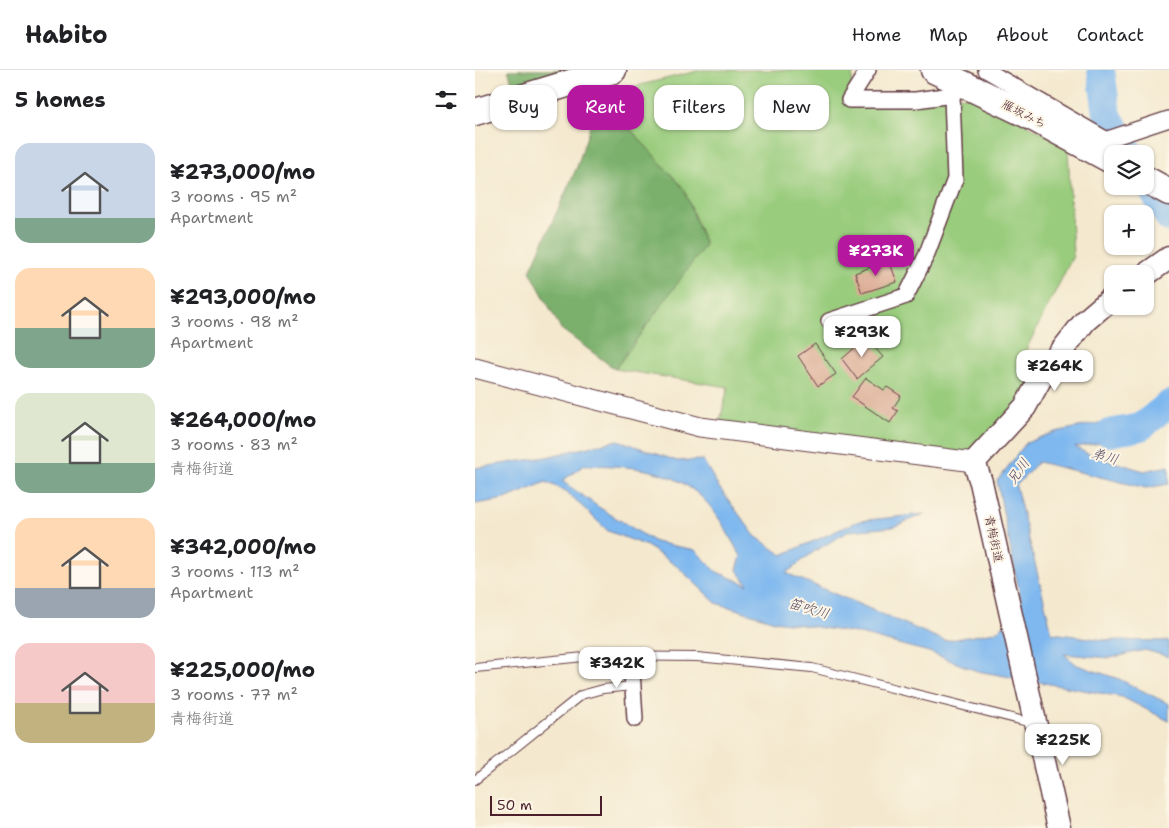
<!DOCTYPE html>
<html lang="en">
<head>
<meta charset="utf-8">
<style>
	:root { --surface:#fff; --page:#f2f2f2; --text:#202124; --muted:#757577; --line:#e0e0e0; --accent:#b5179e }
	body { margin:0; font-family:"Shantell Sans","Klee One",sans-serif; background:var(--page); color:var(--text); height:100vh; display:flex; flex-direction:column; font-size:19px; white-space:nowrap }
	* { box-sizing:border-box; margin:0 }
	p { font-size:16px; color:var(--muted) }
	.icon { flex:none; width:28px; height:28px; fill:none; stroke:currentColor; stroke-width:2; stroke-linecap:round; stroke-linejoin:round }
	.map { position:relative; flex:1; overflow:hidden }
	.sheet { display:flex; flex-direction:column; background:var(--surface); width:475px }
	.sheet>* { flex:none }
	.guide { position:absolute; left:15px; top:15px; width:475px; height:45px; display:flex; gap:10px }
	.fabs { position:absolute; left:629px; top:75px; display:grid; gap:10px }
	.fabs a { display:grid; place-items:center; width:50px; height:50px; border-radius:10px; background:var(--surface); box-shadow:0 1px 4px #0004; font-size:25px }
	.scale { position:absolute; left:15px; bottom:12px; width:112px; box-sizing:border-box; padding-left:5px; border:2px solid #4a1f2b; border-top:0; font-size:14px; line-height:18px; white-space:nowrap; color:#4a1f2b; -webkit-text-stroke:4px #fcf5e5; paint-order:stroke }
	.price { position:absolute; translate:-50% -42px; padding:0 11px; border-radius:10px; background:#fff; color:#222; font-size:16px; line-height:32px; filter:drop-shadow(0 1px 2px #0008) }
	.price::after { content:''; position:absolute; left:50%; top:30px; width:15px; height:11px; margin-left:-8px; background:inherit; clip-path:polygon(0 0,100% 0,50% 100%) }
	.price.selected { background:var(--accent); color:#fff }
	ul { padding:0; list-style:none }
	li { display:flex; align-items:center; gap:15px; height:125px; padding:0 15px }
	li span { display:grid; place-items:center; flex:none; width:140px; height:100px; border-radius:15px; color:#555 }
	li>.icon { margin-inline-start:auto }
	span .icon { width:60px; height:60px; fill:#fffc; stroke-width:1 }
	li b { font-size:21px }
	h2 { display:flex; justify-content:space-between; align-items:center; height:60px; padding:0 15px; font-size:21px }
	.pill { padding:0 18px; border-radius:15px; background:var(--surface); box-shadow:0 1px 4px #0004; font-size:18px; line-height:45px }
	.pill.selected { background:var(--accent); color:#fff }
	header { display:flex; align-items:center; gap:30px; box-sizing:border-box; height:70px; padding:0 25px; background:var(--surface); border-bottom:1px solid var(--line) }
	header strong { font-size:24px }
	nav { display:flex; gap:28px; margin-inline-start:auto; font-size:18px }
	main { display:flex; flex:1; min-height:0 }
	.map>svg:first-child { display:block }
	.green { fill:#99cc7d; stroke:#727654 }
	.forest { fill:#7ab06c; stroke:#62684c }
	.water { fill:#7eb8ef; stroke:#646c8d; fill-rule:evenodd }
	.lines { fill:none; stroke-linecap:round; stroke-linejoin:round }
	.river { stroke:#7eb8ef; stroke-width:28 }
	.building { fill:#ddae97 }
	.service-casing { stroke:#643d44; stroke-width:10 }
	.minor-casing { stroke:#643d44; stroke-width:18 }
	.tertiary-casing { stroke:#643d44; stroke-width:21 }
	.secondary-casing { stroke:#643d44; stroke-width:25 }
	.trunk-casing { stroke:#643d44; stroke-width:29 }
	.service { stroke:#fff; stroke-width:8 }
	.minor { stroke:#fff; stroke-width:15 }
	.tertiary { stroke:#fff; stroke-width:19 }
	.secondary { stroke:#fff; stroke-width:22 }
	.trunk { stroke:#fff; stroke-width:26 }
	.labels { text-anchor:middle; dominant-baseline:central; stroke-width:4; stroke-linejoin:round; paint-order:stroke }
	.street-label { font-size:12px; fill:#4a1f2b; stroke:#fcf5e5 }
	.water-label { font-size:14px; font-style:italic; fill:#5a4d66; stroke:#fcf5e5 }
</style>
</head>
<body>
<header>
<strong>Habito</strong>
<nav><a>Home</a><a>Map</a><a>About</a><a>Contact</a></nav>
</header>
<main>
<section class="sheet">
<h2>5 homes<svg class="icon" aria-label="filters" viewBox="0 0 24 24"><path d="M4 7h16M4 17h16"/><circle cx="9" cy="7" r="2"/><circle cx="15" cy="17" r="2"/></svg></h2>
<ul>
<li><span style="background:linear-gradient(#c9d6e8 75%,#7fa58c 0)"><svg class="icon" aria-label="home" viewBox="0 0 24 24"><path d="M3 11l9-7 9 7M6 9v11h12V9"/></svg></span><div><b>¥273,000/mo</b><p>3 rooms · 95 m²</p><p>Apartment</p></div></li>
<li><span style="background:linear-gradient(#ffd9b3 60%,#7fa58c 0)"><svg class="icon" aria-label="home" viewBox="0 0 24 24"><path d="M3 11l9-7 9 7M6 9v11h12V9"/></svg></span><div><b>¥293,000/mo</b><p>3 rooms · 98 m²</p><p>Apartment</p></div></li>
<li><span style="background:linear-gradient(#dfe7d0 70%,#7fa58c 0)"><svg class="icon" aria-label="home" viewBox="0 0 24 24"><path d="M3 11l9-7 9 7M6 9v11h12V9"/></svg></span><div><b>¥264,000/mo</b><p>3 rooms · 83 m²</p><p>青梅街道</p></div></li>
<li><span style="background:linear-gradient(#ffd9b3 70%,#9aa5b1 0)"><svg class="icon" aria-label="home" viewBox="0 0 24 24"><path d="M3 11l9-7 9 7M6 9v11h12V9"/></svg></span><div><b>¥342,000/mo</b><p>3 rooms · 113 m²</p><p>Apartment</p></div></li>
<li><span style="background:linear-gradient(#f6c9c9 60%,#c2b280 0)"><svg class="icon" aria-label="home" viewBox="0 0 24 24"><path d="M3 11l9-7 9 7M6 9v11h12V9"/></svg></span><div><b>¥225,000/mo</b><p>3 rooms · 77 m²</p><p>青梅街道</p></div></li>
</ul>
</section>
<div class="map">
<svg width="694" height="758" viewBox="0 0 694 758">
	<rect width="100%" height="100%" fill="#fcf5e5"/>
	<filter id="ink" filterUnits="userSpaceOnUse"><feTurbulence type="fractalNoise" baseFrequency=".02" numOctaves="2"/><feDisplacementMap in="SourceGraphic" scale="10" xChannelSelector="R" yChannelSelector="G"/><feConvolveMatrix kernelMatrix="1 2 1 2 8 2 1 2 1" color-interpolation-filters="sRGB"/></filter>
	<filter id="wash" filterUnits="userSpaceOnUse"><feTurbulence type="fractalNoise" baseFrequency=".0096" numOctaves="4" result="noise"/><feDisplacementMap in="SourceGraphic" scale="20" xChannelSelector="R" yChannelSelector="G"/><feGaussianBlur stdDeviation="1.12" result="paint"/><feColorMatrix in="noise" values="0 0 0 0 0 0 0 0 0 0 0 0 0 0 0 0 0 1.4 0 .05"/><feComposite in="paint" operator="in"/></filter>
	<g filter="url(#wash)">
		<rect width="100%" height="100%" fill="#f4e9cf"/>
		<!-- green -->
		<path class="green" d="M226,0H366L378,3L374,30L497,26L593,76L598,186L549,284L567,306L499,392L243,359L253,317L140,299L230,174L209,119L125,25Z"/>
		<!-- forest -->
		<path class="forest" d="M33,0H99L39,18Z
			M125,25L209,119L230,175L140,299L86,259L55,201L102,97Z"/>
		<!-- water -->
		<path class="water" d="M663,345L673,360L663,367L600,377L615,385L669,401L694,396V414L671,418L563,392L541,416L577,563L629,570L694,571V587L670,580L635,588L589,584L602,595L644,609L694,634V651L647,627L502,601L454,582L381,563L300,551L241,533L203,497L172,476L133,461L91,421L71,412L30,429L0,434V398L71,387L143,370L202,391L228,390L243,416L280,466L307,485L384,451L449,444L418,457L374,461L340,481L311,503L470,571L520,562L548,541L522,411L551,373L580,362ZM109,395C154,396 201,397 233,434C246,448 255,469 266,486L262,500L273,515L242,502L220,480L180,472L125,438L87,411Z"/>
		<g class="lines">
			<!-- river -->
			<path class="river" d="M626,0L632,44L655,84
				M670,108L694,148
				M634,363L666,357L694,334"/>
		</g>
		<g id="blocks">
			<!-- building -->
			<path class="building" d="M414,190L422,212L387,223L380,203Z
				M391,268L408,287L382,309L367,289Z
				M340,274L361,304L343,316L323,286Z
				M391,308L409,320L412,317L426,326L418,338L423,341L415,353L377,327Z"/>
		</g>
	</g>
	<g filter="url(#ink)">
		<use href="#blocks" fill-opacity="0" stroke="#643d44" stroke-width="1"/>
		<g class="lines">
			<defs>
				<path id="service" d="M0,598L119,586L222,587L337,598L557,653
					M0,710L106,625L128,619L157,616"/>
				<path id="minor" d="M511,0L632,70
					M374,30H441L477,25
					M374,30L393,0
					M624,72L694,49
					M354,251L431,226L451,186L480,109L477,25L490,13
					M156,586L160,649"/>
				<path id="tertiary" d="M0,298L225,357L499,392"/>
				<path id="secondary" d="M670,205L694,188
					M584,758L506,412L499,392L550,337L567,306L610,251L638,227"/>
				<path id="trunk" d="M459,0L553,45L638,91
					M0,42L138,0
					M670,109L694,122"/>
			</defs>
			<!-- service casing -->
			<use href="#service" class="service-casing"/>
			<!-- minor casing -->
			<use href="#minor" class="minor-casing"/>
			<!-- tertiary casing -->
			<use href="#tertiary" class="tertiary-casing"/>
			<!-- secondary casing -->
			<use href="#secondary" class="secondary-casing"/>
			<!-- trunk casing -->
			<use href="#trunk" class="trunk-casing"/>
			<!-- service -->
			<use href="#service" class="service"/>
			<!-- minor -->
			<use href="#minor" class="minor"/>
			<!-- tertiary -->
			<use href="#tertiary" class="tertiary"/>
			<!-- secondary -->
			<use href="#secondary" class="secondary"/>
			<!-- trunk -->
			<use href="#trunk" class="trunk"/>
		</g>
	</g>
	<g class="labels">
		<!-- street labels -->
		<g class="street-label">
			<text transform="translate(549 44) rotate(27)">雁坂みち</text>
			<text transform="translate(519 469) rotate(78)">青梅街道</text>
		</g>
		<!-- water labels -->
		<g class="water-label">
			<text transform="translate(630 386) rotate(16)">弟川</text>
			<text transform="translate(543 401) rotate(-54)">兄川</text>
			<text transform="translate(334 538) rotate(17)">笛吹川</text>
		</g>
	</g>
</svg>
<div class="fabs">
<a><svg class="icon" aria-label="layers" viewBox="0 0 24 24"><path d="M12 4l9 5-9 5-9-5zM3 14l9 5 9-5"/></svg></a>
<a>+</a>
<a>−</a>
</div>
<div class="scale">50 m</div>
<b class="price selected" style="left:401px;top:207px">¥273K</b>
<b class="price" style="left:387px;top:288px">¥293K</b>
<b class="price" style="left:580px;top:322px">¥264K</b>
<b class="price" style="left:142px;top:619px">¥342K</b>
<b class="price" style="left:588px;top:696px">¥225K</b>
<div class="guide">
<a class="pill">Buy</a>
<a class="pill selected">Rent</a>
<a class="pill">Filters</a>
<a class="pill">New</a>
</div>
</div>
</main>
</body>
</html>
